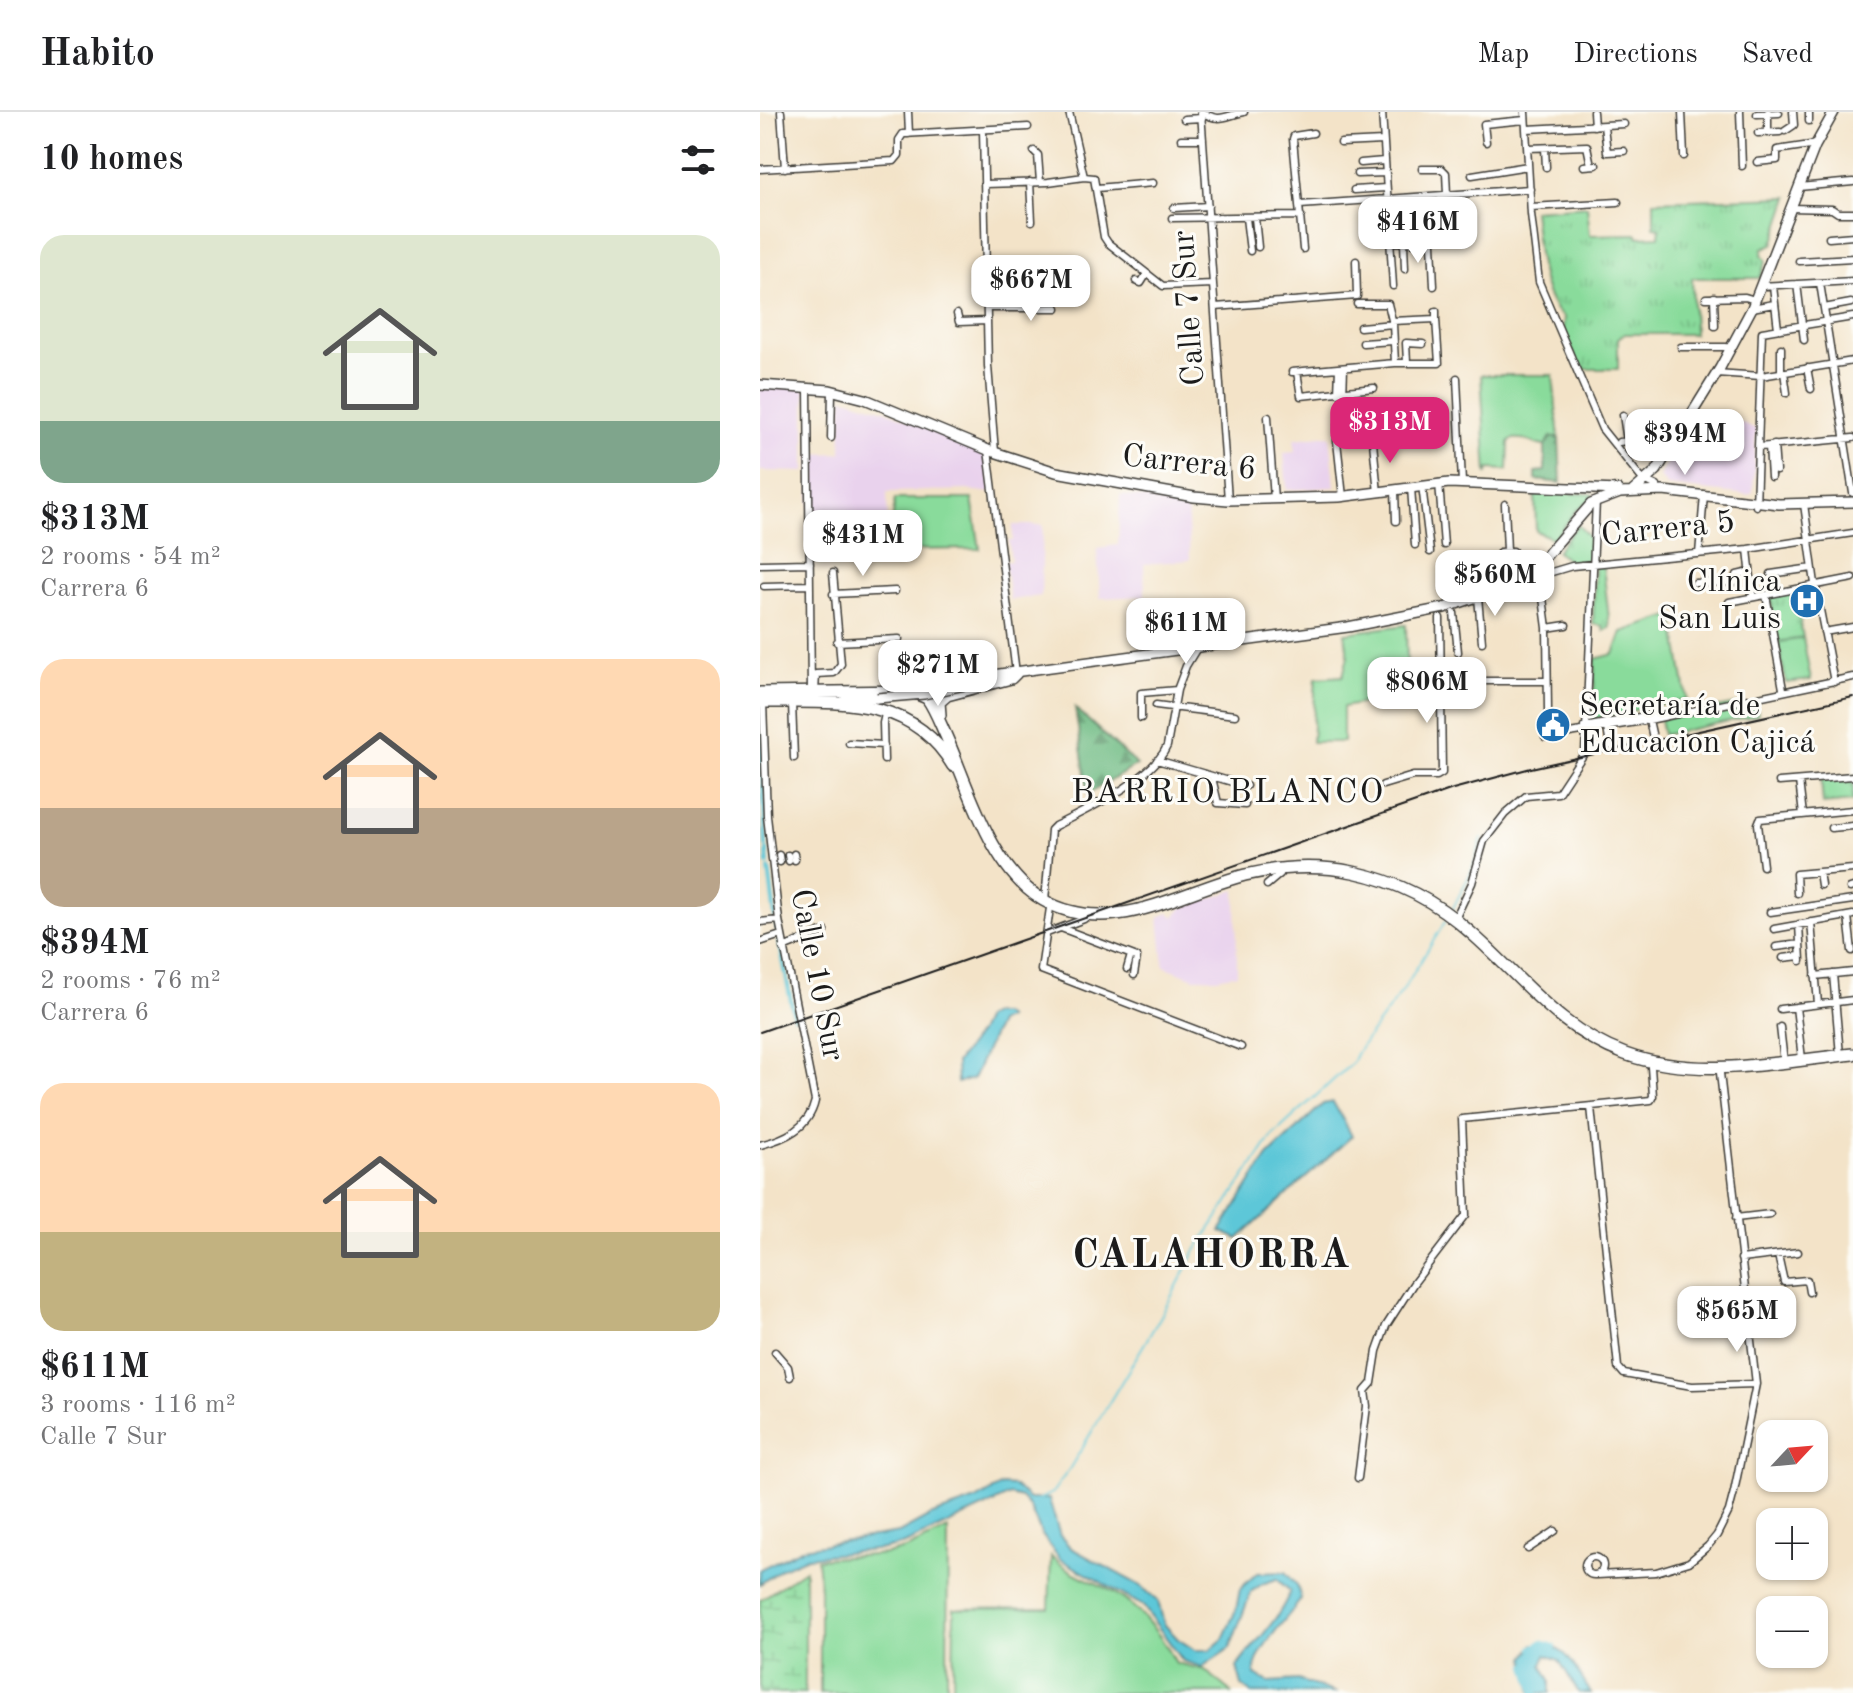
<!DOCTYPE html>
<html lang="en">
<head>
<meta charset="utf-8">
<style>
	:root { --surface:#fff; --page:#f2f2f2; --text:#202124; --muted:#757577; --line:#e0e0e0; --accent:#db2777 }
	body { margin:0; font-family:"Old Standard TT",serif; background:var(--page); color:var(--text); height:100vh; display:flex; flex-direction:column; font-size:30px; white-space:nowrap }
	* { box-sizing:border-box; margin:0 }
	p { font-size:26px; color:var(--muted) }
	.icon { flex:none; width:44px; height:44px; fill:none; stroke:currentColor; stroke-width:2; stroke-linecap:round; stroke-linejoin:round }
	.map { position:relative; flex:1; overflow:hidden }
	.panel { display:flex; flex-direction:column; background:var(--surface); width:760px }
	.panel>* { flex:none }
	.needle { width:52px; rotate:64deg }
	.controls { position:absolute; left:996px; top:1308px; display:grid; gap:16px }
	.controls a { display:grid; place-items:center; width:72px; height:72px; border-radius:16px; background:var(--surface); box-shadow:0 2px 6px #0004; font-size:40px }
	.price { position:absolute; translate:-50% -68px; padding:0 18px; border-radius:16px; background:#fff; color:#222; font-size:26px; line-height:52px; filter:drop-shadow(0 2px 4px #0008) }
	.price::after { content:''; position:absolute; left:50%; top:48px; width:24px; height:18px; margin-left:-12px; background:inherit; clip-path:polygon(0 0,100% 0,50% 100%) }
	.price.selected { background:var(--accent); color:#fff }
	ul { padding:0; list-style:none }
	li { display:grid; align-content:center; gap:16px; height:424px; padding:0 40px }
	li span { display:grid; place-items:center; height:248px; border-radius:24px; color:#555 }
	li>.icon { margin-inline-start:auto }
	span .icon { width:144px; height:144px; fill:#fffc; stroke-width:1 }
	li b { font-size:34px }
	h2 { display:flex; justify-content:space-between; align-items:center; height:96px; padding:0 40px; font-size:34px }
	header { display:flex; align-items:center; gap:48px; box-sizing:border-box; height:112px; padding:0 40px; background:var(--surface); border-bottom:2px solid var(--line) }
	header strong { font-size:38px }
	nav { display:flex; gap:44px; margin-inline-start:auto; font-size:28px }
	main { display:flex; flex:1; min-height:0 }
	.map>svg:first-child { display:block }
	.built { fill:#e9d2ed }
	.grass { fill:#89db9b; stroke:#527c5c; stroke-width:2 }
	.forest { fill:url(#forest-firs); stroke:#456c50; stroke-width:2 }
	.wetland { fill:url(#wetland-marsh); stroke:#527c5c; stroke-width:2 }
	.park { fill:url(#park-tufts); stroke:#527c5c; stroke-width:2 }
	.water { fill:#5dc7d8; stroke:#3c727a; stroke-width:2 }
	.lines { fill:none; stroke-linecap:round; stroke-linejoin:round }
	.stream { stroke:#5dc7d8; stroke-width:2 }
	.canal { stroke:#5dc7d8; stroke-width:4 }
	.river { stroke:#5dc7d8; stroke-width:6 }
	.minor-casing { stroke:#3c3a36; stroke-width:9 }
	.major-casing { stroke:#3c3a36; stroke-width:12 }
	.highway-casing { stroke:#3c3a36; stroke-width:14 }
	.minor { stroke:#fff; stroke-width:6 }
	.major { stroke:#fff; stroke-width:9 }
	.highway { stroke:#fff; stroke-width:11 }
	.rail { stroke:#1c1c1c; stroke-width:2 }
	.major-bridge-casing { stroke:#3c3a36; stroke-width:12; stroke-linecap:butt }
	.major-bridge { stroke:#fff; stroke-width:9 }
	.labels { text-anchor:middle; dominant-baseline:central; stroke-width:6; stroke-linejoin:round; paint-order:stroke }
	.street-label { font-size:32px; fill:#1c1c1c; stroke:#fdfcf7 }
	.poi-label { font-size:32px; fill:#1c1c1c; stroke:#fdfcf7; text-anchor:end }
	.neighbourhood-label { font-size:34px; letter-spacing:2px; fill:#1c1c1c; stroke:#fdfcf7 }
	.district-label { font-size:40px; font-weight:bold; letter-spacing:2px; fill:#1c1c1c; stroke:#fdfcf7 }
</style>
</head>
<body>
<header>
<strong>Habito</strong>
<nav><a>Map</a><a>Directions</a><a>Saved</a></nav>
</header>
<main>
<section class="panel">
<h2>10 homes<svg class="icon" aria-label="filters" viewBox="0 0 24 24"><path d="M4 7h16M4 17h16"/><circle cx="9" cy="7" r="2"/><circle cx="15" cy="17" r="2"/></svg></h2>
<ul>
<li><span style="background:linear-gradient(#dfe7d0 75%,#7fa58c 0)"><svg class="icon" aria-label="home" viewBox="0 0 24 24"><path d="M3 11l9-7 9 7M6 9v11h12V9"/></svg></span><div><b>$313M</b><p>2 rooms · 54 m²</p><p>Carrera 6</p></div></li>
<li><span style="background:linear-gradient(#ffd9b3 60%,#b9a48a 0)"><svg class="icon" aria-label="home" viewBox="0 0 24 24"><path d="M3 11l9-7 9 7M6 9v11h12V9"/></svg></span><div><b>$394M</b><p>2 rooms · 76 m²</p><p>Carrera 6</p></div></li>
<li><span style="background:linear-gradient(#ffd9b3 60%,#c2b280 0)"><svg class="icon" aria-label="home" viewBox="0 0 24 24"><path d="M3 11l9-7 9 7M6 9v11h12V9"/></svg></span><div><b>$611M</b><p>3 rooms · 116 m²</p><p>Calle 7 Sur</p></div></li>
</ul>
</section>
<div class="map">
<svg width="1093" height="1581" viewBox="0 0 1093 1581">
	<defs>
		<pattern id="forest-firs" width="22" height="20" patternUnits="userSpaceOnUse" patternTransform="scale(2)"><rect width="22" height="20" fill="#6ebb83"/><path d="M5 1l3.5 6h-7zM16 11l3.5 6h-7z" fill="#5a976a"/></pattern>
		<pattern id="wetland-marsh" width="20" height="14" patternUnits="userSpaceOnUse" patternTransform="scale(2)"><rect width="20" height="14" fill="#89db9b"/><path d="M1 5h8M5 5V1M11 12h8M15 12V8" fill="none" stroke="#76bb85"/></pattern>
		<pattern id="park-tufts" width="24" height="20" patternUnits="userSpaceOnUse" patternTransform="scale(2)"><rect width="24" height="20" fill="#89db9b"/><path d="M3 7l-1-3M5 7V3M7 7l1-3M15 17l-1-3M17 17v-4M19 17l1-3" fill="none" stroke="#76bb85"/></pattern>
	</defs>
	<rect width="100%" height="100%" fill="#fdfcf7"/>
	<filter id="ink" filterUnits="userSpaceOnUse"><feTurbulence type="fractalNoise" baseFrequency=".0125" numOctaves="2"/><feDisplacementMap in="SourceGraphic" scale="16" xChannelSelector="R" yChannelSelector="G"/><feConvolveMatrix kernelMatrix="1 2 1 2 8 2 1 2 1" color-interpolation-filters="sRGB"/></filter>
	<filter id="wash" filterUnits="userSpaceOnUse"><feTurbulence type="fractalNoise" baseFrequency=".006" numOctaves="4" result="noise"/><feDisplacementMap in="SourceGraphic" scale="32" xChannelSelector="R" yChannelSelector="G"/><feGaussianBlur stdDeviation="1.8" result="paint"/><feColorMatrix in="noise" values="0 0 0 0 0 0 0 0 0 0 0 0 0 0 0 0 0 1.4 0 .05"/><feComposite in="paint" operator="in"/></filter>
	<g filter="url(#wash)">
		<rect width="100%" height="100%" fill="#f3e3c8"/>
		<!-- built -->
		<path class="built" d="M0,275H45V360L0,359Z
			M83,285L125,298L227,343L232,381L208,378L127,380L128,438L50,437V342L81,341Z
			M982,311L996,317L993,380L988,383L907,374L899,365L922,327L931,334L942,332L948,336H956L957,333L969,331L974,319Z
			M570,323L575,375L527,378L524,341L536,340L534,327Z
			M360,383L427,391L430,448L384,452L385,484L340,486L337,436L358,433Z
			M253,413H283L281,484L250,488L245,450L251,449L249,429H253Z
			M476,778L477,862L457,866H434L404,854L399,805L409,801L414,805L422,796Z"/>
		<!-- grass -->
		<path class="grass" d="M721,263H793L799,327L796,325L785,334C775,334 768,325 753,327L749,330L748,358L729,357L727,363Z
			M775,380L832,382L833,385L816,399L794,427L776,419Z
			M135,387H212L220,437L129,438Z
			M913,503L927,587L833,607L835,547L854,542L862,520Z
			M646,513L647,555L630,586L583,595V630H552L556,566L583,564L588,544L585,521Z
			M1043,526L1051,568L1026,571L1018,530Z
			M977,592L978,599L992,594L993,598L997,597L998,603L903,623L900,607Z
			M188,1417L187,1581H60V1477L57,1447L127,1442L148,1436Z
			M291,1444C310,1461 323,1465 344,1475C376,1491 400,1521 416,1551L445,1558L472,1581H193L194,1497L289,1496Z"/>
		<!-- forest -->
		<path class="forest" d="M791,325L799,327L801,371L776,368V360L785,359V334Z
			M315,596L377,653L328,682Z"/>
		<!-- wetland -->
		<path class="wetland" d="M45,1458V1581H0V1488Z"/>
		<!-- park -->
		<path class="park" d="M1029,85L1013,132L1003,136L1002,143L1006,148L1000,166H932L934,222H865L858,226V257H820L803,216L804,206C778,187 777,127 773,98L827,94L830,123L876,122L879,125L899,124L900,116L894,115V89Z
			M818,413L830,426V448L811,451L796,439Z
			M835,454H843L850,516L844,519L843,514L833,512Z
			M1035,479L1043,526L1018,530L1010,484Z
			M1093,665V689L1063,692L1061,668Z"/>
		<!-- water -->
		<path class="water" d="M232,902H242L247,906L238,911L213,967L197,971L196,951L218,921L225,906Z
			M573,990L592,1024L478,1127L460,1119L508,1044L563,992Z
			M242,1373L254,1374L269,1387H289L300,1424L311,1436L381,1474L398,1489L404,1512L418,1527L435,1538H450L463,1527L476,1498L480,1477L497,1461L525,1460L537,1473L541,1487C528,1507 492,1539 495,1563L509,1570L538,1568L577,1581H492L482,1574L477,1555C494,1531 521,1506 530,1479L517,1467L502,1472L491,1480L470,1536L442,1555L423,1549L383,1494L300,1447L282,1423L270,1396L261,1386L250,1383L145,1432L124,1437L47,1445L22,1456L0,1472V1457L43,1436L139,1421L170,1404L216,1388Z
			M774,1532C810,1532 813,1555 831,1581H819L799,1548L786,1543L782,1553L790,1568V1581H772L765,1546Z"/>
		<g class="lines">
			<!-- stream -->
			<path class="stream" d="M692,798L711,760L722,727
				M280,1387L292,1381L310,1356L401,1204L435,1140L511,1025L592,951L597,940L643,878L685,810"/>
			<!-- canal -->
			<path class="canal" d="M0,607L6,734
				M7,738L8,752
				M9,757L15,806
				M16,811L18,820
				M19,827L34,905"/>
			<!-- river -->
			<path class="river" d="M773,1536L782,1531L794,1535
				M767,1554L775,1581"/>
		</g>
	</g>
	<g filter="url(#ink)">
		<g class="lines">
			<defs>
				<path id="minor" d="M21,0L25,56
					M148,0L149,22
					M309,0L324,65
					M441,0L468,388
					M441,0C461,11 464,4 484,0
					M622,0L633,174
					M765,0L771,102L779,170L842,317L882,367L897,374
					M833,0L834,14
					M922,0L924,44
					M980,0L982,54
					M1008,0V21
					M1049,0V9
					M997,2L1019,1
					M424,7L442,6
					M844,14L847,40L864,39
					M767,17L864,12
					M223,18L228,254L235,340
					M1025,19L1034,13L1033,0
					M998,21L1020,20
					M421,27H443
					M726,30L724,12L765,8
					M581,31L623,29
					M768,36L827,34L831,53
					M785,36L786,55
					M274,39L278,43L280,70
					M997,50L1017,48V38L1057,32
					M601,51L624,49
					M824,54L836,53
					M0,57L134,49L139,43V28L143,22L268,15
					M662,57H682L686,61L687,82
					M597,62L625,61
					M712,63L768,54
					M270,70L272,109
					M225,72L288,70L324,65L334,66L344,125L348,131L403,174L453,172
					M1039,75L1093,70
					M337,76L393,71
					M594,78L626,76
					M540,93L770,77
					M771,95L858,90
					M414,96L448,94
					M1030,96L1072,97L1078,101H1093
					M412,106L541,104
					M486,106L490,139
					M495,106L498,135
					M1069,126L1093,124
					M631,130L672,131L674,174
					M644,130L645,157
					M543,137L533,27L534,24L553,21
					M1039,149L1093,146
					M376,169L381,171L386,163
					M1060,171L1093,381
					M1037,172L1044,228
					M1000,174L1093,169
					M1013,174L1018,217
					M227,176L270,178
					M954,185L955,214
					M946,186L985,185L995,188
					M597,192H628L633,212L635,251
					M455,195L597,184L596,149
					M227,196H297
					M992,196L1014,192
					M1064,196L1091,191
					M197,202L199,210L227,209
					M632,209L676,207V199
					M600,215L633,212
					M603,231L633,229
					M921,235H966
					M1021,236V261
					M647,250L646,231L663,232
					M1047,256L1051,277
					M532,260L635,251H679L676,207
					M537,260L541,284L614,276
					M1024,260L1027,281
					M956,261L1001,264L1093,249
					M697,266L702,371
					M48,276L51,581
					M578,281L579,256
					M863,303L867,329
					M508,305L514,387
					M884,309L886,327
					M582,314L581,318H578V314H582L584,256
					M578,318L577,329L583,385
					M71,326L72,279
					M859,330L918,323
					M1014,333L1016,359
					M1009,334L1011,365
					M999,335L1093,326
					M228,338L256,561
					M679,371L684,433
					M662,373L670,440
					M651,375L655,433
					M635,378L636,409
					M618,381L612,320V318L627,315
					M745,392L747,439
					M1044,392L1055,472L1074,570
					M996,394L1002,220L1093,205
					M988,437L993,485
					M740,440L753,439
					M939,442L944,383
					M0,452L50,451
					M1011,462L1052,456
					M780,463L787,516L788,599
					M761,469L812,454L988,437L1093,421
					M935,471L975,470L977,463L990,460
					M4,474L50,473
					M73,482L135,479
					M1006,483L1023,577
					M718,485L722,530
					M969,490L1093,466
					M694,501L698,540
					M787,516L806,513
					M1064,520L1093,515
					M77,530L139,527
					M682,569H787
					M55,581L56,562L74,561L81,552L73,461
					M32,590L34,646
					M396,593L475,603
					M381,606V581L417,578
					M889,608L893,626
					M824,615L913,599
					M847,616L850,634
					M785,625L889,608L1093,565
					M89,631L124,633
					M124,648L123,611L126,598
					M397,648L486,674
					M452,666L458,691L485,693
					M1039,669L1043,703
					M1019,670L1093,664
					M623,673L653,664H677L682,661L680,506
					M1071,716L1093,714
					M34,742L35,748
					M19,743L20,750
					M28,743L29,749
					M1003,754L998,712L1000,707L1093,698
					M1059,760L1061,773
					M507,773L520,762
					M1090,776L1093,775
					M1037,781L1036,762L1093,757
					M285,789L291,718L295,714C326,698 393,667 407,634L417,578L426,554L437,536
					M290,796L281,858L481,935
					M1010,800L1093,788
					M1088,804L1092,839
					M695,807L712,771L724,729L745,702L766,684L798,681L825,640L836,389
					M0,810L19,808
					M1051,810L1058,892
					M1039,812L1041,849
					M301,816L377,845L374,863
					M1014,817L1093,803
					M287,821L324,807
					M0,830L21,823
					M1016,835L1040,832
					M23,836L65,819
					M1023,846L1040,844
					M367,857L371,843
					M1073,862L1080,943
					M1055,864L1093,860
					M1036,895L1042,947
					M1020,897L1093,888
					M1020,915L1024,950
					M831,995L858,1255L864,1262L932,1274L996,1272
					M0,1033C25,1027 49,1016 55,989L19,808L7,704L3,590
					M976,1106L1010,1102
					M1018,1143L1024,1170L1047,1168L1049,1180
					M981,1147L1038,1140
					M15,1240L28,1255L30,1265
					M598,1366L607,1294L605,1279L612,1271L617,1239L626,1214L653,1172L706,1103L702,1007L891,988L893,984L891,955
					M768,1437L795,1419
					M825 1454a9 9 0 1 1 18 0a9 9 0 1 1-18 0Z
					M837,1463L896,1460L929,1450L948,1434L957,1423L969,1399L974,1380L996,1272L960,961"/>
				<path id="major" d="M0,273L70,278L105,287L228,338L296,360L434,385L468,388L579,385L689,371L858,378
					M873,379L897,358L960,256L992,196L1055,34L1074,0
					M143,575L588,515L684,496L735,479L759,467L779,452L831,392L860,381L903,379L1019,392L1093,390
					M85,588L117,586"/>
				<path id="highway" d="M0,581L150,579L167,586C175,597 180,611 186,624C209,676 231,758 283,788C351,827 418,780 485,763C520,755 558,753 593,760C636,769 677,790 710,820C763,866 797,917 865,942C937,968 1019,950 1093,942
					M0,590C73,591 150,581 193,654
					M180,603L179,590L187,583L251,566L256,561"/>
			</defs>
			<!-- minor casing -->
			<use href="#minor" class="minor-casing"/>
			<!-- major casing -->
			<use href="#major" class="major-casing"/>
			<!-- highway casing -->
			<use href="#highway" class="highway-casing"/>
			<!-- minor -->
			<use href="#minor" class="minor"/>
			<!-- major -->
			<use href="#major" class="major"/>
			<!-- highway -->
			<use href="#highway" class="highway"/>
			<!-- rail -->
			<path class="rail" d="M0,920L693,677L771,656L1093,585"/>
			<defs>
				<path id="major-bridge" d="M117,586L164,582L232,567"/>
			</defs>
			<!-- major-bridge casing -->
			<use href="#major-bridge" class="major-bridge-casing"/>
			<!-- major-bridge -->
			<use href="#major-bridge" class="major-bridge"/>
		</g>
	</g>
	<!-- icons -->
	<defs>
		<symbol id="hospital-disc" viewBox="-11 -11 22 22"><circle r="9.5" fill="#1f6fb2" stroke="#fdfcf7"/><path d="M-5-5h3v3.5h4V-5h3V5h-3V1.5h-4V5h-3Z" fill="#fff"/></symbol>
		<symbol id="civic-disc" viewBox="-11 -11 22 22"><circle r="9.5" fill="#1f6fb2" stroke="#fdfcf7"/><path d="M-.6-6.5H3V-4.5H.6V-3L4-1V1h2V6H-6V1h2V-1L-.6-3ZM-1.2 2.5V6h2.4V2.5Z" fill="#fff"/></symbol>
	</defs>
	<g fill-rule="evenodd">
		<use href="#hospital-disc" x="1027" y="469" width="40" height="40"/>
		<use href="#civic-disc" x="773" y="593" width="40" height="40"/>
	</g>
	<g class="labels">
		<!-- street labels -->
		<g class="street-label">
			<text transform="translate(430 196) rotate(-94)">Calle 7 Sur</text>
			<text transform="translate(429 352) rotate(6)">Carrera 6</text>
			<text transform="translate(908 418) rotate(-6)">Carrera 5</text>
			<text transform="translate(56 863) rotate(79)">Calle 10 Sur</text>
		</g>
		<!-- poi labels -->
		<g class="poi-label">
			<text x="1021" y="471">Clínica<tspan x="1021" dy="37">San Luis</tspan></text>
			<text x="819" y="595" text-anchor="start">Secretaría de<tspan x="819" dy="37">Educacion Cajicá</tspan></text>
		</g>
		<!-- neighbourhood labels -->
		<g class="neighbourhood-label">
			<text x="468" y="681">BARRIO BLANCO</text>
		</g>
		<!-- district labels -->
		<g class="district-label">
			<text x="452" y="1145">CALAHORRA</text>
		</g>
	</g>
</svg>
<div class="controls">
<a><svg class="needle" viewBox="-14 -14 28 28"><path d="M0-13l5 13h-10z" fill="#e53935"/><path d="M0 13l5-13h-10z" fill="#757577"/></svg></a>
<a>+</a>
<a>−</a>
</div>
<b class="price" style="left:658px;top:153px">$416M</b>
<b class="price" style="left:271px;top:211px">$667M</b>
<b class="price selected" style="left:630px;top:353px">$313M</b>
<b class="price" style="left:925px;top:365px">$394M</b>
<b class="price" style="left:103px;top:466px">$431M</b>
<b class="price" style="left:735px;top:506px">$560M</b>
<b class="price" style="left:426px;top:554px">$611M</b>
<b class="price" style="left:178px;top:596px">$271M</b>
<b class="price" style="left:667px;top:613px">$806M</b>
<b class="price" style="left:977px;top:1242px">$565M</b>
</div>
</main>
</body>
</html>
